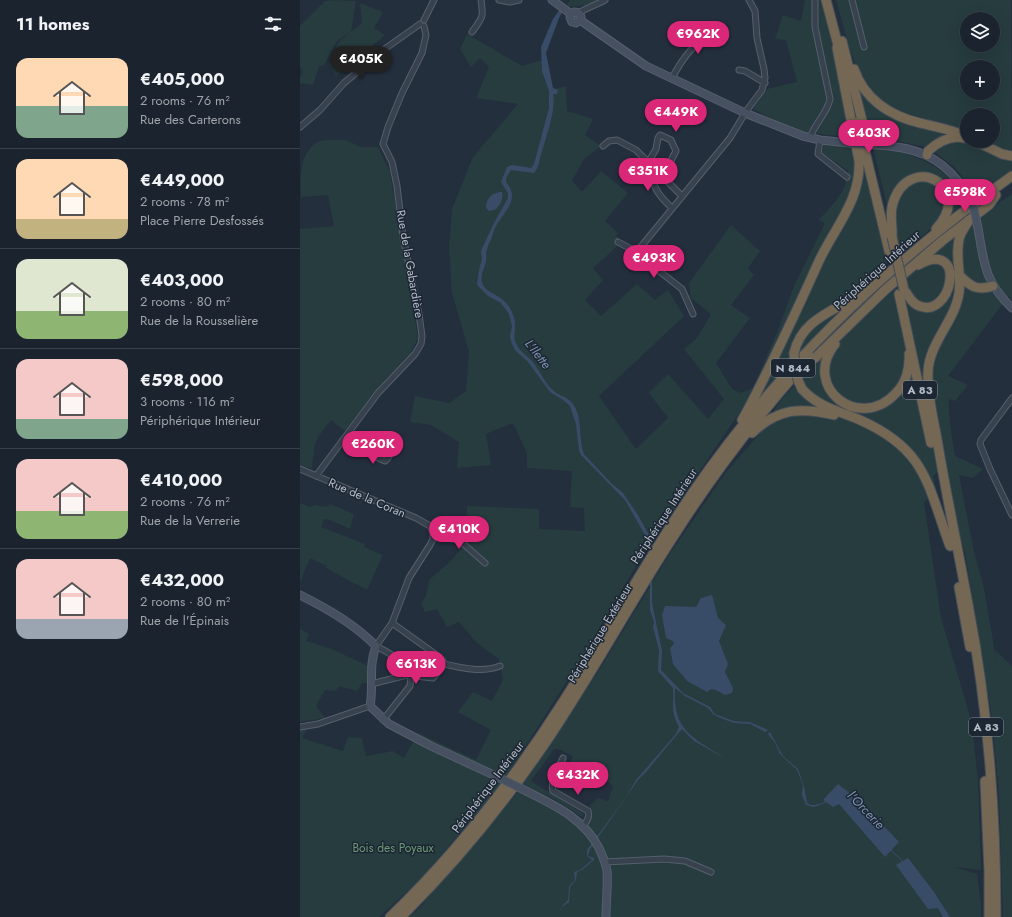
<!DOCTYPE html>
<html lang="en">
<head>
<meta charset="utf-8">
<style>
	:root { --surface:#1b232e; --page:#242b36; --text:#f1f3f6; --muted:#a0a4aa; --line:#39404a; --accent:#db2777 }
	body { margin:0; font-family:Jost,sans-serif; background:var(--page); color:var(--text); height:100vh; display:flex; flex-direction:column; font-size:15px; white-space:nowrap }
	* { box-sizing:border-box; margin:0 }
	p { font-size:13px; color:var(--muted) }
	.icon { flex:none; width:22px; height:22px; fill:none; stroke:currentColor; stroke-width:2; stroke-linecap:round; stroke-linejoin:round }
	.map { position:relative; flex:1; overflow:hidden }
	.drawer { display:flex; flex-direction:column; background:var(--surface); width:300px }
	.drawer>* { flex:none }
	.tools { position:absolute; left:660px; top:12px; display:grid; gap:8px }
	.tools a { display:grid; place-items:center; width:40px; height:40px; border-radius:50%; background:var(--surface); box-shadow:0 4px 16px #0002,0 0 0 1px var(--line); font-size:20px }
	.price { position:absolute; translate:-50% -34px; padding:0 9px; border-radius:14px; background:var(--accent); color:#fff; font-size:13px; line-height:26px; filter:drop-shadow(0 1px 2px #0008) }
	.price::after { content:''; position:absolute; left:50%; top:24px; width:12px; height:9px; margin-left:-6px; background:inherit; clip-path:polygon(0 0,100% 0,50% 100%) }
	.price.on { background:#222; color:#fff }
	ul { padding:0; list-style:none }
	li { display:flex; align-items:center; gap:12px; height:100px; padding:0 16px }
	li+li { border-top:1px solid var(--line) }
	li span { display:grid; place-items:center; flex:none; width:112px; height:80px; border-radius:12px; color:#555 }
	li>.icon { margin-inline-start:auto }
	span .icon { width:48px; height:48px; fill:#fffc; stroke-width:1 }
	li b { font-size:17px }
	h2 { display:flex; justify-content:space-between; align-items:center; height:48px; padding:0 16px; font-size:17px }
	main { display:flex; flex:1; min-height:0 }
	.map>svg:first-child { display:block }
	.green { fill:#263c3f; fill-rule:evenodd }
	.water { fill:#394c67 }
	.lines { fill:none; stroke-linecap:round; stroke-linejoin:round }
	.stream { stroke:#394c67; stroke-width:1 }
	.street-casing { stroke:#565f6c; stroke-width:7 }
	.secondary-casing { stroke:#565f6c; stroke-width:9 }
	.highway-casing { stroke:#434c59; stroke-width:11 }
	.street { stroke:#38414e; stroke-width:5 }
	.secondary { stroke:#465061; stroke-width:7 }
	.highway { stroke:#746855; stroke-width:9 }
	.secondary-bridge-casing { stroke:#565f6c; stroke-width:9; stroke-linecap:butt }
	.highway-bridge-casing { stroke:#434c59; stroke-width:11; stroke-linecap:butt }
	.secondary-bridge { stroke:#465061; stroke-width:7 }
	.highway-bridge { stroke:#746855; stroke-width:9 }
	.labels { text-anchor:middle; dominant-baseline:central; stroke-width:3; stroke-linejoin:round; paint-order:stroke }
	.shield { fill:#1d2633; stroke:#878f9c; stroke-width:1 }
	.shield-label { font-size:11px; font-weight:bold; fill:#b4bcc9 }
	.street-label { font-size:12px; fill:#b4bcc9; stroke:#1d2633 }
	.park-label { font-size:12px; fill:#6b9a76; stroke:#1d2633 }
	.water-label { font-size:13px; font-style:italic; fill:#7c92b1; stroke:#1d2633 }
</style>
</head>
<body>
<main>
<section class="drawer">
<h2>11 homes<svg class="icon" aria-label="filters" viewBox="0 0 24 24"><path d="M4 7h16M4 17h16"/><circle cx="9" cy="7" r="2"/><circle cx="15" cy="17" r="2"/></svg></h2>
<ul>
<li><span style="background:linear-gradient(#ffd9b3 60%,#7fa58c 0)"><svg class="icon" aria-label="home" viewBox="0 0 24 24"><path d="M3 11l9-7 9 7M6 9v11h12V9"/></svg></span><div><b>€405,000</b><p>2 rooms · 76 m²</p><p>Rue des Carterons</p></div></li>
<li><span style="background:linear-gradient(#ffd9b3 75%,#c2b280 0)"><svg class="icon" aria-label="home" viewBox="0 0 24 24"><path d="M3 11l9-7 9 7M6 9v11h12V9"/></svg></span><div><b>€449,000</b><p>2 rooms · 78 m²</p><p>Place Pierre Desfossés</p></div></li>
<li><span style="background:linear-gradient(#dfe7d0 65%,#8fb573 0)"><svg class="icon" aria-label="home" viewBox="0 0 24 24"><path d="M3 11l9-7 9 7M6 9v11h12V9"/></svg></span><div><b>€403,000</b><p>2 rooms · 80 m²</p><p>Rue de la Rousselière</p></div></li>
<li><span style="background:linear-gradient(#f6c9c9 75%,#7fa58c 0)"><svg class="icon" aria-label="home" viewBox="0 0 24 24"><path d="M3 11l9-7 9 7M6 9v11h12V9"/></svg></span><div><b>€598,000</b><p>3 rooms · 116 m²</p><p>Périphérique Intérieur</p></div></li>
<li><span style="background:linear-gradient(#f6c9c9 65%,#8fb573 0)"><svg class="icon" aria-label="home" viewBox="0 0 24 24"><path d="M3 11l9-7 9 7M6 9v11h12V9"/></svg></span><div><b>€410,000</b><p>2 rooms · 76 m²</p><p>Rue de la Verrerie</p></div></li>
<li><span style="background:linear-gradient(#f6c9c9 75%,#9aa5b1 0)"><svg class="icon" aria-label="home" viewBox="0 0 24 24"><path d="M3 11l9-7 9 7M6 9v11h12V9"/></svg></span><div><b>€432,000</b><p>2 rooms · 80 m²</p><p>Rue de l'Épinais</p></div></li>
</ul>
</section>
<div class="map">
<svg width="712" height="917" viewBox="0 0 712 917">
	<rect width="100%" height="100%" fill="#242f3e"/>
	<!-- green -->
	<path class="green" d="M36,0L56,1L51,32L62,23L60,3L83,12L74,28L85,35L36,76L29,64L38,43L50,32L37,41L24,65L19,66L13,85L0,83V78L3,72L0,67V26L25,1Z
		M270,0H298C289,5 281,6 271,6L269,9L266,7Z
		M505,0H522L552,136L548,137C527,135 504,133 484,125C474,121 464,114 453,109L467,89L497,82L486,40L475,39L483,15L501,21Z
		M536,0H711L712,151L699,147L686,141H693V115H667V132C646,124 624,119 603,112C598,110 591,109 586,106C555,88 546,32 536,0ZM667,19H693V45H667ZM667,67H693V93H667Z
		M167,34L222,66L242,60L250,90L266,86L267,111L293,119L285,135L301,146L284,159L272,181L282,192L301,171L328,193L305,221L318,233L316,236L323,241L293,268L303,280L285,300L301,316L337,284L355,300L368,290L384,316L299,396L336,449L368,418L349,393L368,374L408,419L424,399L384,349L397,338L411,314L391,298L389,283L431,225L460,251L448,268L454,275L431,305L450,318L416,363L432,389L441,393L453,388L478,330L494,286L525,223L519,220C533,203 546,194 548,171L522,153L524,143L555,147L556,176L551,195L454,391L337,564L288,648L225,747L195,792L118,882L79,917H0V730H7L2,738L43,751L48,737L62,738L66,756L93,751L104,758L118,733L176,760L191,730L158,712L173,692L192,701L203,680L199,659L177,643L159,622L147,627L137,609L125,612L121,604L126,596L129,580L151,561L162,547L167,535V506L239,509V529L285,531L284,508L270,507L272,471L227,468V453L213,423L186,434L191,465L157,468L159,442L131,425L110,422L115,396L149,403L166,391L169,352L152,293L149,246L152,209L173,157L218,104L176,98L189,67L180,58L171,67L160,49Z
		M558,88L567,98L654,134L640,139L626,146H622L601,142L571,140Z
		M46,140L61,147H78L90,172L118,338L111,352L79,386L45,431L31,420L18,437L14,448L12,469L0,465V229L34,226L28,195L1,197C0,176 0,152 18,142C24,139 39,140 46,140Z
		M660,140L672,142L712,158V171L676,193L671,192C666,183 661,173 653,166C647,161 639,157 634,150L644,142Z
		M560,148L581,233C581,243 585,253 587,263L558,292L515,316L501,328L491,347L489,365L456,401L518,272L547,218Z
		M573,148C610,150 649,166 666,202L648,217L645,183L617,175L588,209Z
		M617,180L638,184L646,200L640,221L601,254L597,237L595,204L606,187Z
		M712,194V300L709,296L701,306L648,376L668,385L655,401L649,399C648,418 652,436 655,456L683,469L673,478L659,475L674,552L684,588L697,664L695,650L712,666V917H703L699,794L692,718L665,552L660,540L645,465L633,476L637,492L624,502L641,618L672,723L678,782L681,870L654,867L677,874L681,904V917H109L120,907L218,792L265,814L285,832L290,820V806L298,798L308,801L313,786L303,778L290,771L282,773L268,768L273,756L258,749H254L231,781L284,814L282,817L254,799L222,784L247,749L301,667L369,555L426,472L457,437L481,400L511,368L610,274L680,216Z
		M549,304L497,356L499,345L510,327Z
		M0,503L10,507L16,505L26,507L30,504L54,514L50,529L30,520L24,519L21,527L65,544L64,547L83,555L67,590L26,568L27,566L10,558L1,580H0Z
		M0,629L9,634L6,641L32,649L68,666V683H62L57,691L39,686L36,691L25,690L16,706L25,718L0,722Z"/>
	<!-- water -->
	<path class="water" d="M260,9L263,11L259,18L246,53L253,88L258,90L257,94H253C257,111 243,144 239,163L237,169L234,173L211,170L206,178V182C223,202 199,214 193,233C192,239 188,244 187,249C185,253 187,257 186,261C185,268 180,274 182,282C184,292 198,294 204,301C211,307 216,319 215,328C215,334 213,338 216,343C219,351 226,355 232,361C240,370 245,385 255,392C261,396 269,398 273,404C283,418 278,439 284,454L312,484L323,493L338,515L350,537L355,552L352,576V603L362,651L361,670L383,693L410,707L415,714L434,721L450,722L468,730L465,732L450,724L434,723L418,717L413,714L408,708L385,696L375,688C372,732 395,738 426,759L394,741L382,729L369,744L346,772L338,780L290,849L288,856L294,858V860L282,870L277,872L276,880L270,887L269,902L262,907L257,917L262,906L268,900L269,886L275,880L274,872L280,870L292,860L287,856V850L326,797L336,780L376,734L379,727C370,710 374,706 373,688L358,671L359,650L353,627L354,622L350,610V583L346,564L352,552L345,535L325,500L281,455L279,450L276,424L270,406L263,400L250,392L228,362L215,350L212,344L210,337L212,326L209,314L201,303L188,296L179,287L177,284L179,270L182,259L181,251L193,225L208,198V193L201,182L207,167L212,165L231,168L234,164L249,108V91L242,71L241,47L253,19Z
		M199,192H202C204,201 198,211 189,211L186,208C186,199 191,194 199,192Z
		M412,595L418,618L426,625L419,641L428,664L425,672L433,688L432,693L425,695L416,690L411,689L407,692L387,681L373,664L370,648L374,644L373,641L366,638L362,615L365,606L396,607L401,598Z
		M470,732L483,756L498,769L504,786L507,803L511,805H516L518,803V806L513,807L506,805L502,795L503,785L497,770L480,754L475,743L468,734Z
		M538,784L561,802L599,842L585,857L539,804L533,807L523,800Z
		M608,858L634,892L650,917H643L638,908L628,909L596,865Z"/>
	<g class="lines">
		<!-- stream -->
		<path class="stream" d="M518,805L526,802
			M591,850L603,862"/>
		<defs>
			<path id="street" d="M199,0L210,2L219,0
				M552,0L564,47
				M279,13C287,7 297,5 305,0
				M124,20L134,0
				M172,32C182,18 184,18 181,0
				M397,43V36L403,33
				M439,70L445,71L465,83
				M372,78C379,65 390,46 404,40L403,33L412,26
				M0,127L20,110L44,83L86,48L120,24
				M510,138C514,124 527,114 530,99L515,27V0
				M520,140L518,154L547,177
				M303,146L309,141L317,140L336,150L382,196
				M349,161L356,149L358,138L360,135L371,140L376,151L366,170L361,175
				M356,170C347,183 362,199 372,208
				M318,242L331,249L382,289L393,314
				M335,254L430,138L447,110L462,90L465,78L464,69L457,38L455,11L449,0
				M712,398L681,440L680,444L690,469L712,515
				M42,441L85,461L88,458L92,448
				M0,469L116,518L130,526L133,532V539L130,545L109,578L92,623L76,646C92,655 100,657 107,675
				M16,476L78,393L115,354L121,344L122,336L119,314L103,237L97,186L92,162L83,144L88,127L102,93L122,53L126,35L124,26
				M133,536L159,540L185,563
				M92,623L138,656L143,661L144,664
				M144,664C162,668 182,673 200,666
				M71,684L107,675L133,678L144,664
				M83,720L110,686L111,676
				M0,727L18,724L70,706
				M263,758C259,767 250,781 253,791L288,811C290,817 287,821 283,826
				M305,862L364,859L385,861L411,872"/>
			<path id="secondary" d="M252,0L271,14
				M271,14L270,17L272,22L276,23L280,20
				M271,14L274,12L279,13L281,17L280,20
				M280,20L346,66L445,113L503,136L520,140L549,143
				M590,146C625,150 646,162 666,192
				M678,228C684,264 685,282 712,308
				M0,595C28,609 54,624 76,646C68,667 74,685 70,706L89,724L131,746L198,777
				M228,792C256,806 284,819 299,848C302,855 306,863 307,871C308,886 306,902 306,917"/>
			<path id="highway" d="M526,0L539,49
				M542,41L564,128
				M554,69C564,99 590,116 620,123C635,127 653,129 667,137
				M558,122L589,251
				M675,141L702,154L712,156
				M627,155L628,151C638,142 650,135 664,138
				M669,220C666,226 662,230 660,236C654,254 662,274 659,293C655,321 629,343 628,372C627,394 633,417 637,439C646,494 658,549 668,604C688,707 696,812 696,917
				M592,237C593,225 589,215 593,203C609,151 676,186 636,229
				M659,275C671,287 677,291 693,286
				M605,291C609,296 611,302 617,305C652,323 669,237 618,265
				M599,294L631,443
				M535,344C501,387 559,433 596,393C606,383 610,368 609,354
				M494,353C502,318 536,311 562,292
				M511,357L515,358L585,290L642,241L689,205L696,195
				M502,389C518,407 539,411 560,420C627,450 627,484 650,546
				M442,420C452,403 460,386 469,368C486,333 503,297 519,261C535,227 561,200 559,161L537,48L538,44
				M452,433C478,408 501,407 534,415
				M659,587L670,647
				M685,781L689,871V917
				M90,917C155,854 211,783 259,708C305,637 345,562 393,492C478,368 590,262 712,176
				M101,917C154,865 202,806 244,745C291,676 330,603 375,534C412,476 453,422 498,371"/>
		</defs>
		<!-- street casing -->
		<use href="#street" class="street-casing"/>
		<!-- secondary casing -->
		<use href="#secondary" class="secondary-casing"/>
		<!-- highway casing -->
		<use href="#highway" class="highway-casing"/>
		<!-- street -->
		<use href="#street" class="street"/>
		<!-- secondary -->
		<use href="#secondary" class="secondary"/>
		<!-- highway -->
		<use href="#highway" class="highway"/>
		<defs>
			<path id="secondary-bridge" d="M549,143L590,146
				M666,192L674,209L678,228
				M198,777L228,792"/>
			<path id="highway-bridge" d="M592,237L604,290
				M494,353C494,366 496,378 502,389"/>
		</defs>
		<!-- secondary-bridge casing -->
		<use href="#secondary-bridge" class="secondary-bridge-casing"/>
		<!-- highway-bridge casing -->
		<use href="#highway-bridge" class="highway-bridge-casing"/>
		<!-- secondary-bridge -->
		<use href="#secondary-bridge" class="secondary-bridge"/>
		<!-- highway-bridge -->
		<use href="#highway-bridge" class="highway-bridge"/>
	</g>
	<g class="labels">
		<!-- shield labels -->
		<g class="shield">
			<rect x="471" y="359" width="44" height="18" rx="3"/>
			<rect x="603" y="381" width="34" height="18" rx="3"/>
			<rect x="669" y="718" width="34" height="18" rx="3"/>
		</g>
		<g class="shield-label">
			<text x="493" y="368">N 844</text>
			<text x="620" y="390">A 83</text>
			<text x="686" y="727">A 83</text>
		</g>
		<!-- street labels -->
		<g class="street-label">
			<text transform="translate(110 264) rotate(80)">Rue de la Gabardière</text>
			<text transform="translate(577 270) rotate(-42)">Périphérique Intérieur</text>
			<text transform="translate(67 498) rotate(23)">Rue de la Coran</text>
			<text transform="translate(364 516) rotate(-57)">Périphérique Intérieur</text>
			<text transform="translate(300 633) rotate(-59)">Périphérique Extérieur</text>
			<text transform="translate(188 787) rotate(-53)">Périphérique Intérieur</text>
		</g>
		<!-- park labels -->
		<g class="park-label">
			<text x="93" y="848">Bois des Poyaux</text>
		</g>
		<!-- water labels -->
		<g class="water-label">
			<text transform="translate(238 354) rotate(52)">L'Ilette</text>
			<text transform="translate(566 810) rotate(46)">l'Orcerie</text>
		</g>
	</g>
</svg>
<div class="tools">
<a><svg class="icon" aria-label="layers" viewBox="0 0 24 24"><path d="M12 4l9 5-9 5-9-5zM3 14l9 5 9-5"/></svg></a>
<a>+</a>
<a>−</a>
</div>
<b class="price" style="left:398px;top:55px">€962K</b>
<b class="price on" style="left:61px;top:80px">€405K</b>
<b class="price" style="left:376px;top:133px">€449K</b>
<b class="price" style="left:569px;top:154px">€403K</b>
<b class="price" style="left:348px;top:192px">€351K</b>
<b class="price" style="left:665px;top:213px">€598K</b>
<b class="price" style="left:354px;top:279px">€493K</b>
<b class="price" style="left:73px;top:465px">€260K</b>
<b class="price" style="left:159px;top:550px">€410K</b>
<b class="price" style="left:116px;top:685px">€613K</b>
<b class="price" style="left:278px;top:796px">€432K</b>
</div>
</main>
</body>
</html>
